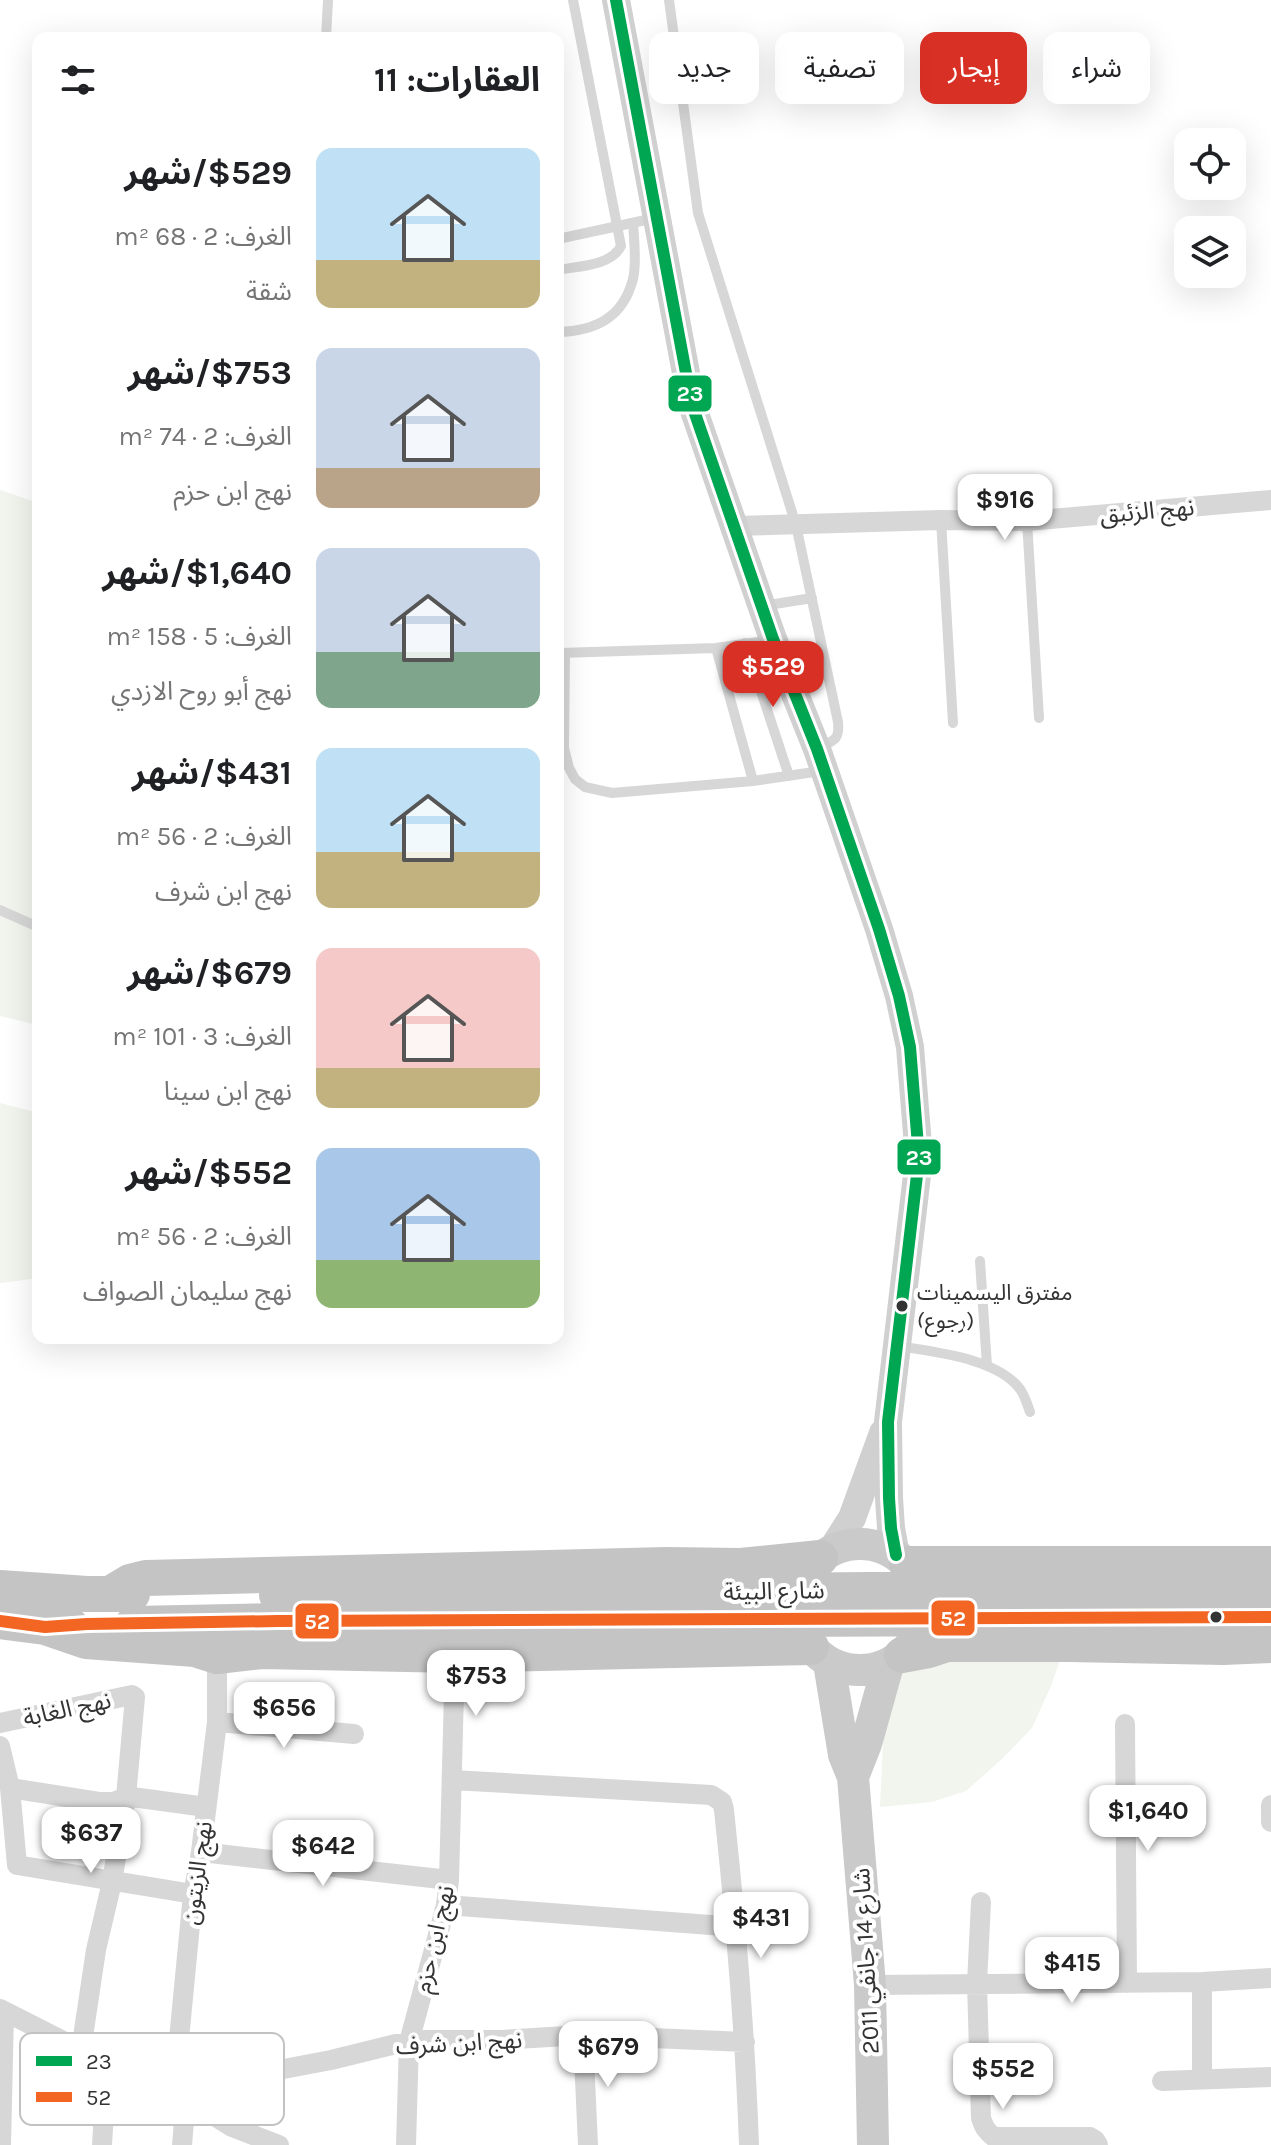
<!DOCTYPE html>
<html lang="ar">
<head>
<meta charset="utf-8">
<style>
	:root { --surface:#fff; --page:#f2f2f2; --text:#202124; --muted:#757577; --accent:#d93025 }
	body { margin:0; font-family:Karla,"Noto Sans Arabic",sans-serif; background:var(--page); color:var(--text); direction:rtl; height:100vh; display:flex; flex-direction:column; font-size:30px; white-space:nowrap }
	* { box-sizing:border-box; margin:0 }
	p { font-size:26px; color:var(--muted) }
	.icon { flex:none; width:44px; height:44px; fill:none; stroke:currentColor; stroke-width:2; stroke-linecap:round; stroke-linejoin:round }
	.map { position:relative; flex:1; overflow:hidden; direction:ltr }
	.sheet { position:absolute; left:32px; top:32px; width:532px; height:1312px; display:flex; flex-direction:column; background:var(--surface); border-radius:16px; box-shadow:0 8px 32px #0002; direction:rtl }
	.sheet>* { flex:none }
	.guide { position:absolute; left:588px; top:32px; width:562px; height:72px; direction:rtl; display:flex; gap:16px }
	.buttons { position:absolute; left:1174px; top:128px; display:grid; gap:16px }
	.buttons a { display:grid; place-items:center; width:72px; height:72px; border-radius:16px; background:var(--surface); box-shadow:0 8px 32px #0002; font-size:40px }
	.price { position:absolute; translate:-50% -68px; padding:0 18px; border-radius:16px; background:#fff; color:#222; font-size:26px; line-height:52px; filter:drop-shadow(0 2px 4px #0008) }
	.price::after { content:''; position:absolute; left:50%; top:48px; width:24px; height:18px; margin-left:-12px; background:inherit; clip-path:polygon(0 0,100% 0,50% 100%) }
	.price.current { background:var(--accent); color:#fff }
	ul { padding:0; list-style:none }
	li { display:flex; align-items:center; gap:24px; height:200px; padding:0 24px }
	li span { display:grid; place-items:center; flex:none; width:224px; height:160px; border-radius:16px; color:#555 }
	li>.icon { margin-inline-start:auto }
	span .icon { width:96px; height:96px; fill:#fffc; stroke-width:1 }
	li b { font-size:34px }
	h2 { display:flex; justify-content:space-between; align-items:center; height:96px; padding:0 24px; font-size:34px }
	.pill { padding:0 28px; border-radius:16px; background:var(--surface); box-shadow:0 8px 32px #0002; font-size:28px; line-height:72px }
	.pill.current { background:var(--accent); color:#fff }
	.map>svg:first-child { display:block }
	.green { fill:#f1f5ed }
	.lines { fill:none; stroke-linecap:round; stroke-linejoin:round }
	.lane { stroke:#d7d7d7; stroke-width:10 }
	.street { stroke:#d7d7d7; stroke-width:20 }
	.secondary { stroke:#d0d0d0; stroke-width:28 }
	.primary { stroke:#cacaca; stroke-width:32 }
	.highway { stroke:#c4c4c4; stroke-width:36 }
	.highway-bridge { stroke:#c4c4c4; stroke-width:36 }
	.bus-1-casing { stroke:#fff; stroke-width:18 }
	.bus-2-casing { stroke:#fff; stroke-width:18 }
	.bus-1 { stroke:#00a651; stroke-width:12 }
	.bus-2 { stroke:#f26522; stroke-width:12 }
	.bus-dot { fill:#333; stroke:#fff; stroke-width:3 }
	.labels { text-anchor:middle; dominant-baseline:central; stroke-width:8; stroke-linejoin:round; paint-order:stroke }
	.bus-label { font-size:22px; fill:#333; stroke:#fff; text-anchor:start }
	.street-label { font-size:24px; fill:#333; stroke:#fff }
	.key { fill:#fff; stroke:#c2c2c2; stroke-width:2 }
	.key-label { font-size:22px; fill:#333 }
	.line-badge { stroke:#fff; stroke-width:3 }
	.badge-label { font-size:22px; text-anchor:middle; font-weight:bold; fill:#fff }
</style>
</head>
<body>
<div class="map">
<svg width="1271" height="2145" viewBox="0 0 1271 2145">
	<rect width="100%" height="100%" fill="#fff"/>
	<!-- green -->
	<path class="green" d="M0,490L38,503V1025L0,1016Z
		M0,1103L38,1113V1278L2,1283H0Z
		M1067,1640L1051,1686L1032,1728L1003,1758L966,1791L932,1802L880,1807L883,1744L894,1679L915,1655Z"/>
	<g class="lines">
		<!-- lane -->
		<path class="lane" d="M669,0L698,213L796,525L838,722C840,741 833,741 817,748
			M326,38L328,0
			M558,239L655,218
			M558,270C578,266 611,266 621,246L573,0
			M558,332C595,331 623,318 633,279C637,262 634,240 633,223
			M941,520L953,723
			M1027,521L1039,718
			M762,606L812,598
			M745,643L789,776
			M716,648L753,781
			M560,653L716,648L771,640
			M565,653L564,748L569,768L575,779L585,787L612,793L753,781L821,771
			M0,910L38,927
			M980,1261L987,1366
			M898,1346C934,1352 997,1358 1020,1389C1025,1396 1027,1404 1030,1412"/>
		<!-- street -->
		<path class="street" d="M735,526L941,520L1027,521L1271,500
			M217,1722L354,1734
			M0,1723L132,1695L135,1697L126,1797L112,1882L96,1950L81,2050
			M1125,1724L1127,1983
			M0,1746L10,1788L17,1865L193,1894
			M453,1780L711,1795L722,1802L724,1810C736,1922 745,2033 749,2145
			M10,1788L99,1802H113L126,1797H132L206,1807
			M1271,1805V1822
			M201,1852L449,1880
			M981,1902L977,1983L981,2118C984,2127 986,2131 994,2137H1090L1095,2140L1098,2145
			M446,1905L737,1927
			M1202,1982V2079
			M870,1985L1202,1982L1271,1978
			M0,2009L81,2050L174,2091L232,2127L279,2145
			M583,2035L588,2145
			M175,2080L236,2078L331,2060L396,2044L427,2040H501L583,2035L745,2042
			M1162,2081L1271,2077
			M174,2091L193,1894L201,1852L217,1722V1656
			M1,2145L4,2013
			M102,2145L107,2061
			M182,2145L186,2098
			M406,2145L409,2042L446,1905L449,1880L455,1655"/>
		<!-- secondary -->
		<path class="secondary" d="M616,0L692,405L773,639L817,749L879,929L899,996L910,1047L919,1158L888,1422L889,1498L891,1528L896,1555
			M831,1551L852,1518L883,1433"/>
		<!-- primary -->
		<path class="primary" d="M797 1607a63 63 0 1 1 126 0a63 63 0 1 1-126 0Z
			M829,1663L844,1755L853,1777L870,1985L873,2145
			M853,1777L866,1744L888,1665"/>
		<!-- highway -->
		<path class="highway" d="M907,1564H1271
			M0,1588L87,1594H132
			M110,1594L130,1582L146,1578L666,1565L741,1566L820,1558
			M0,1621L45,1627L70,1625
			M133,1624L278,1621
			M45,1627L86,1641L195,1649L217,1656L262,1651L455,1655L811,1647
			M902,1655L929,1650L947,1644H1068L1223,1647L1271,1645"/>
		<!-- highway-bridge -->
		<path class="highway-bridge" d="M277,1595L870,1590L1271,1591
			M278,1621L1271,1617"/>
		<defs>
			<path id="bus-1" d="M616,0L692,405L773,639L817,749L879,929L899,996L910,1047L919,1158L888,1422L889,1498L891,1528L896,1555"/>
			<path id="bus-2" d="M0,1621L45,1627L87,1624L278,1621L1271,1617"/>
		</defs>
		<!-- bus-1 casing -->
		<use href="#bus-1" class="bus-1-casing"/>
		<!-- bus-2 casing -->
		<use href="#bus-2" class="bus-2-casing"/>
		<!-- bus-1 -->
		<use href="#bus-1" class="bus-1"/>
		<!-- bus-2 -->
		<use href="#bus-2" class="bus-2"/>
	</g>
	<!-- markers -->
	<g class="bus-dot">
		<circle cx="902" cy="1306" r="7"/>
		<circle cx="1216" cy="1617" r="7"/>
	</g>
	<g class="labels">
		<!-- bus labels -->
		<g class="bus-label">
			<text x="917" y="1293">مفترق اليسمينات<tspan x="917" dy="28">(رجوع)</tspan></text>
		</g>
		<!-- street labels -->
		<g class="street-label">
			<text transform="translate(1147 511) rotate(-5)">نهج الزئبق</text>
			<text transform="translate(774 1591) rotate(-1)">شارع البيئة</text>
			<text transform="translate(67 1709) rotate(-12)">نهج الغابة</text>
			<text transform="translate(197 1873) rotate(-82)">نهج الزيتون</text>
			<text transform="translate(434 1939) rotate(-77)">نهج ابن حزم</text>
			<text transform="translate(866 1961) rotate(-93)">شارع 14 جانفي 2011</text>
			<text transform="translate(459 2043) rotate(-3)">نهج ابن شرف</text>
		</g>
	</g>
	<!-- legend -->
	<rect x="20" y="2033" width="264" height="92" rx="12" class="key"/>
	<rect x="36" y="2056" width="36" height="10" fill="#00a651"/>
	<rect x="36" y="2092" width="36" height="10" fill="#f26522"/>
	<g class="key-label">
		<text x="86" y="2069">23</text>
		<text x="86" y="2105">52</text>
	</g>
	<g class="line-badge">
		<rect x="667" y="374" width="46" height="39" rx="8" fill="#00a651"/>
		<rect x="896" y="1138" width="46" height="38" rx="8" fill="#00a651"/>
		<rect x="930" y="1599" width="46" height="38" rx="8" fill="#f26522"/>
		<rect x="294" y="1602" width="46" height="38" rx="8" fill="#f26522"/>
	</g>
	<g class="badge-label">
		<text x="690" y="401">23</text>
		<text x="919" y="1165">23</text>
		<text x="953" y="1626">52</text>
		<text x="317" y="1629">52</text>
	</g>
</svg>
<div class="buttons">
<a><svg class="icon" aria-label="locate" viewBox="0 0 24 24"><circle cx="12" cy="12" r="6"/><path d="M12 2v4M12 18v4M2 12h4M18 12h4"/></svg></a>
<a><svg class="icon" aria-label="layers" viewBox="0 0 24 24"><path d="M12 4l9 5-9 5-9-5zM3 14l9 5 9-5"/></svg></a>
</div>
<b class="price" style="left:1005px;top:542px">$916</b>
<b class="price current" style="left:773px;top:709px">$529</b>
<b class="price" style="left:476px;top:1718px">$753</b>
<b class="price" style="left:284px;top:1750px">$656</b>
<b class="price" style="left:1148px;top:1853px">$1,640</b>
<b class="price" style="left:91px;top:1875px">$637</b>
<b class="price" style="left:323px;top:1888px">$642</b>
<b class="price" style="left:761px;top:1960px">$431</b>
<b class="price" style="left:1072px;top:2005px">$415</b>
<b class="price" style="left:608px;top:2089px">$679</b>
<b class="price" style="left:1003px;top:2111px">$552</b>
<div class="guide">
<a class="pill">شراء</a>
<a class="pill current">إيجار</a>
<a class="pill">تصفية</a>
<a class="pill">جديد</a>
</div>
<section class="sheet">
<h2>العقارات: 11<svg class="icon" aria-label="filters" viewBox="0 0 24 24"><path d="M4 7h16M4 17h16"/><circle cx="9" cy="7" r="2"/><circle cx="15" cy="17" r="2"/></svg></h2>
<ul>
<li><span style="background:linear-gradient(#bfe0f5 70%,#c2b280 0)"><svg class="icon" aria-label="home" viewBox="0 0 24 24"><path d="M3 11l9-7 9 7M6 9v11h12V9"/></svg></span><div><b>$529/شهر</b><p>الغرف: 2 · 68 m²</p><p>شقة</p></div></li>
<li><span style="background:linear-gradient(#c9d6e8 75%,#b9a48a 0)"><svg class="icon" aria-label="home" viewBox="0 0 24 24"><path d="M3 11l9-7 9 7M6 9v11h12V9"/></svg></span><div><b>$753/شهر</b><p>الغرف: 2 · 74 m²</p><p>نهج ابن حزم</p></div></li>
<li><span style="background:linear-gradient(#c9d6e8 65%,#7fa58c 0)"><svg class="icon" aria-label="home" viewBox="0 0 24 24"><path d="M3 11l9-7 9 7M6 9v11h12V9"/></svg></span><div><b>$1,640/شهر</b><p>الغرف: 5 · 158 m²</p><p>نهج أبو روح الازدي</p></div></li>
<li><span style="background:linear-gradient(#bfe0f5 65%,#c2b280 0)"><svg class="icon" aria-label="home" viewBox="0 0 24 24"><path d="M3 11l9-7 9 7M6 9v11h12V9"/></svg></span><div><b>$431/شهر</b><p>الغرف: 2 · 56 m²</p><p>نهج ابن شرف</p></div></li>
<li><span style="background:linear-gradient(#f6c9c9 75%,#c2b280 0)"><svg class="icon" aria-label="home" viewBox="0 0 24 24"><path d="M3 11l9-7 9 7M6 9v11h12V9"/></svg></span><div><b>$679/شهر</b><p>الغرف: 3 · 101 m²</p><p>نهج ابن سينا</p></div></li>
<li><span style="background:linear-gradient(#a9c7e8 70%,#8fb573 0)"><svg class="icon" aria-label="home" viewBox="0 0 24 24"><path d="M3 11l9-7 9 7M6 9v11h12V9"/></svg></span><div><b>$552/شهر</b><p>الغرف: 2 · 56 m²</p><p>نهج سليمان الصواف</p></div></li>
</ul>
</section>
</div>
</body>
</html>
